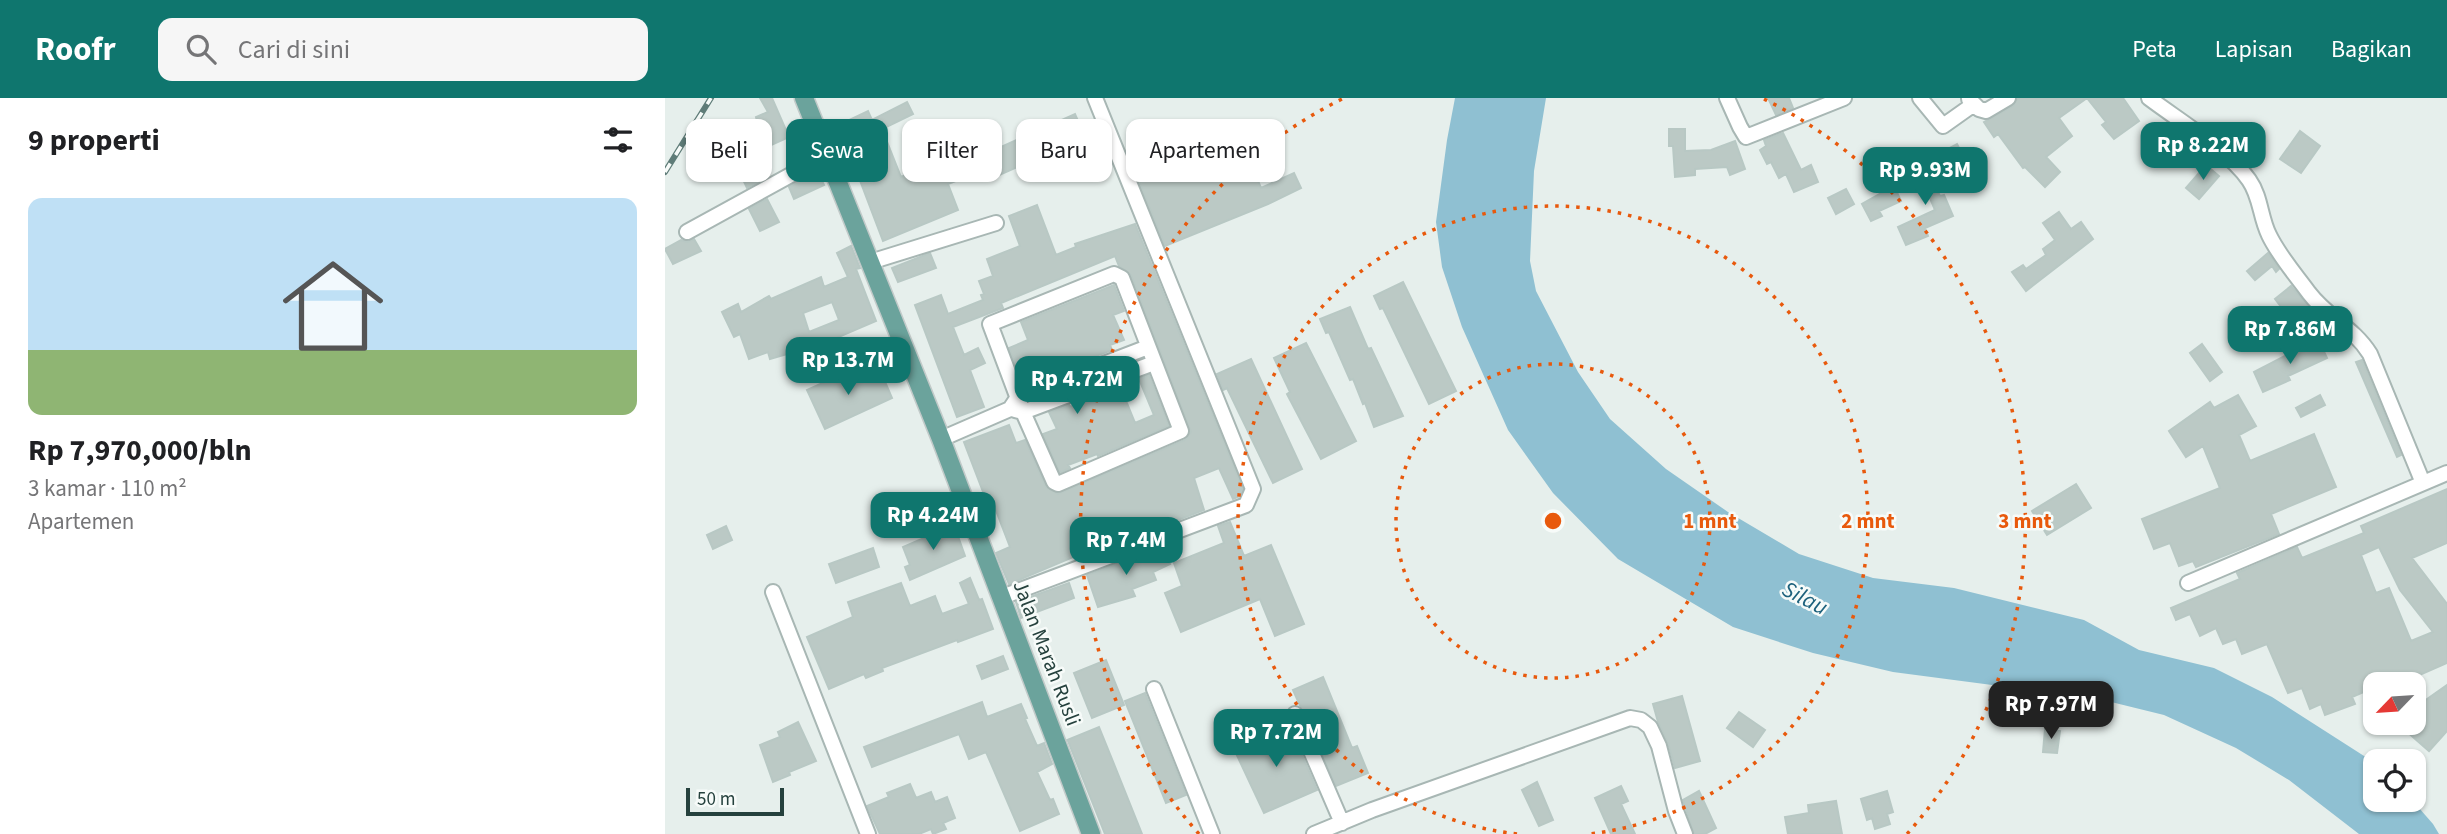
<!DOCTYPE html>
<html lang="id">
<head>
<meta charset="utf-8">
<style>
	:root { --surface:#fff; --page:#f6f6f6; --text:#202124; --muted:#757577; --accent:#0f766e }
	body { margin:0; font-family:"Source Sans 3",sans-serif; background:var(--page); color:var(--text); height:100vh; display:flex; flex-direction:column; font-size:26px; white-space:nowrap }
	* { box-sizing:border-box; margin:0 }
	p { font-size:23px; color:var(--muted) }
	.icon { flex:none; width:38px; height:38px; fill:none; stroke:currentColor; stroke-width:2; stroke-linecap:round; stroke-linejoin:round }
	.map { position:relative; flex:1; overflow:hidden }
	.drawer { display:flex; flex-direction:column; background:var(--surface); width:665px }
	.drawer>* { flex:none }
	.banner { position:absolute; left:21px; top:21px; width:665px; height:63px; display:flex; gap:14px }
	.needle { width:46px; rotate:245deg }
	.fabs { position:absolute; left:1698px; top:574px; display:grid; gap:14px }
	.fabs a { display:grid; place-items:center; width:63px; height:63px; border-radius:14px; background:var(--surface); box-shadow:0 2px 5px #0004; font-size:35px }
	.scale { position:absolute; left:21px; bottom:18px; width:98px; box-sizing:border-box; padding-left:7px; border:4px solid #25413d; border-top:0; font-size:19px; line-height:24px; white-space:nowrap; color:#25413d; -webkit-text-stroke:5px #f7fbf9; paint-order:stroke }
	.price { position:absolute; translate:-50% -60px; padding:0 16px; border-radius:14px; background:var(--accent); color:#fff; font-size:23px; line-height:46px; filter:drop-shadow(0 2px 4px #0008) }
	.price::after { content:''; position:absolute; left:50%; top:42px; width:21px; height:16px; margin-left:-10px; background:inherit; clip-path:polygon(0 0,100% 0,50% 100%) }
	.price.current { background:#222; color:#fff }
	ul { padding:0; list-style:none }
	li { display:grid; align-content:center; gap:14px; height:371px; padding:0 28px }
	li span { display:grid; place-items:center; height:217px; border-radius:14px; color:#555 }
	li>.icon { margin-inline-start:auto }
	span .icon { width:126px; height:126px; fill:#fffc; stroke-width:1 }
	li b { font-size:30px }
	h2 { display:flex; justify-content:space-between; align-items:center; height:84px; padding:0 28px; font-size:30px }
	.tag { padding:0 24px; border-radius:14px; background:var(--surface); box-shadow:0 2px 5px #0004; font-size:24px; line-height:63px }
	.tag.current { background:var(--accent); color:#fff }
	header { display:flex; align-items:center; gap:42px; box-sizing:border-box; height:98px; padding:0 35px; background:var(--accent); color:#fff }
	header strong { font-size:33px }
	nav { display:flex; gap:38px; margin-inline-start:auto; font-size:24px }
	.search { width:490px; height:63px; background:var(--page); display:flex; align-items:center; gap:18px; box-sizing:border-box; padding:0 24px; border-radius:14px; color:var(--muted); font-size:26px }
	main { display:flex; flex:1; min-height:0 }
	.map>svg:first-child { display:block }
	.water { fill:#8fc0d2 }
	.building { fill:#bbc9c5; stroke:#b8c8c4; stroke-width:2; fill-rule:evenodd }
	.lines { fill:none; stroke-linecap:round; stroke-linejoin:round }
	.minor-casing { stroke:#a8b7b4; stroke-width:18 }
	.major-casing { stroke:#c2cac9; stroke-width:21 }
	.minor { stroke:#fff; stroke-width:14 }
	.major { stroke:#6ba39c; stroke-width:18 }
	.rail-casing { stroke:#5f7c78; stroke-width:6 }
	.rail { stroke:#f7fbf9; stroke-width:3.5; stroke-dasharray:10; stroke-linecap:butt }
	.ring { fill:none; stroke:#e8590c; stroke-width:3.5; stroke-dasharray:3.5 7 }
	.labels { text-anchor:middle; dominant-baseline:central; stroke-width:5; stroke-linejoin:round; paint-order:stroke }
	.street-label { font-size:21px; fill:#25413d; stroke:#f7fbf9 }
	.water-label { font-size:23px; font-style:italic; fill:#1e627d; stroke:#f7fbf9 }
	.centre { fill:#e8590c; stroke:#f7fbf9; stroke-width:3.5 }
	.ring-label { font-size:21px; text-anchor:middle; font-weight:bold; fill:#e8590c; stroke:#f7fbf9; stroke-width:5; stroke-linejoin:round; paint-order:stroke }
</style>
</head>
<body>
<header>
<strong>Roofr</strong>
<div class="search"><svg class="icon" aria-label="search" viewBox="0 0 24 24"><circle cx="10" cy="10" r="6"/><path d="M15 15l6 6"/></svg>Cari di sini</div>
<nav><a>Peta</a><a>Lapisan</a><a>Bagikan</a></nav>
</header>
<main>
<section class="drawer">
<h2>9 properti<svg class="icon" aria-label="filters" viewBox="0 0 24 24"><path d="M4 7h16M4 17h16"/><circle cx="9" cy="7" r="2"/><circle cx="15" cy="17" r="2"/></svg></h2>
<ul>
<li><span style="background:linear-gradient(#bfe0f5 70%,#8fb573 0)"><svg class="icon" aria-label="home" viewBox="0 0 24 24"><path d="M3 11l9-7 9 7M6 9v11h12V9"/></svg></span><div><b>Rp 7,970,000/bln</b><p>3 kamar · 110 m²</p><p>Apartemen</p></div></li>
</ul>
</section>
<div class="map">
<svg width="1782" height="736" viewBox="0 0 1782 736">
	<rect width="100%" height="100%" fill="#e6efec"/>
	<!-- water -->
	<path class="water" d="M790,0H881L869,73L865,163L871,193L913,274L945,321L1001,371L1063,414L1134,456L1208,480L1289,490L1419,522L1474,552L1549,570L1607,599L1710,665V702H1747L1768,726L1774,736H1694L1624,682L1571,650L1499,617L1434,601L1228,574L1148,555L1068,529L953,461L888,395L843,332L797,229L777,169L771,124L782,42Z"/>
	<!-- building -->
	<path class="building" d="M95,0H107L124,39L86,56L99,81L82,90L72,69L79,66L64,38L92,23L91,19L103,14Z
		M1103,0H1124L1128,10L1111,17Z
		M1353,0H1422L1394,20L1407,38L1381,59L1395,74L1380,89L1360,69L1358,70L1333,36L1329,39L1319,24L1348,8Z
		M1422,0H1458L1474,23L1449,41L1437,27L1441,24Z
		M242,4L248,16L217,31L236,79L312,48L316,58L410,16L420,39L330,79L326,69L283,86L293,112L218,143L191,72L182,76L166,35L181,27L180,24L203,13L207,22Z
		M1004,31H1020V53L1046,52L1070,43L1080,71L1065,77L1062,69L1030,71V77L1010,79L1008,48H1004Z
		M1635,33L1655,48L1636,75L1615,61Z
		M1118,35L1136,72L1146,67L1153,84L1129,94L1121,76L1114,80L1106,64L1102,66L1095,52L1101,48L1099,42Z
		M577,42L596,90L629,75L636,90L603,106L500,148L474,84Z
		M1292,46L1303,67L1292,73L1281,52Z
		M1257,64L1275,98L1279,97L1288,118L1260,130L1263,138L1241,147L1233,129L1270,112L1259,86L1252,90L1242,71Z
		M1541,67L1554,78L1534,101L1521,90Z
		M152,73L159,87L129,101L124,89Z
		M1229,88L1236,103L1214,113L1217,118L1206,123L1197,106Z
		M1181,91L1189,106L1171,116L1163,100Z
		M102,101L114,124L95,133L84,111Z
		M372,107L391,157L411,149L410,146L470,126L578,391L575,398L568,401L554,370L529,380L539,412L469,439L466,432L447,438L449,446L416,459L415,456L344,486L331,455L345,449L330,410L325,412L299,344L344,327L351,345L360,342L381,389L393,396L520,342L526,334L466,177L454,168L450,158L336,205L338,210L288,229L299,257L313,250L320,265L305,272L319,309L292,319L250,207L276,197L283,216L318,202L316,197L319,196L314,183L328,178L322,161L355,148L344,118Z
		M1394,114L1406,131L1416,124L1428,141L1361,193L1347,174L1358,167L1361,171L1381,157L1378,151L1390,142L1378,125Z
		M29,141L36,153L8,166L0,151L16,142L22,144Z
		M186,148L195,170L191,171L211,223L150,249L156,267L129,276L122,256L105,261L103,254L84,261L75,236L69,239L57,214L73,206L76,214L104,198L106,201L156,179L159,189L183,179L172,155ZM167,204L174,222L144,234L138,215Z
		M265,155L271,170L233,184L227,170Z
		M1603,155L1614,171L1611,174L1607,168L1590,182L1582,173Z
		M738,184L791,293L764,306L718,210L715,211L709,198Z
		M449,187L459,213L448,217L459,242L445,247L447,252L400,270L398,266L372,275L374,281L358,287L344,250L363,242L356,224Z
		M1626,188L1651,217L1631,235L1619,221L1623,218L1610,201Z
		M685,209L703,251L706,250L738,318L709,329L700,305L698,306L688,281L685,282L664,234L661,235L655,221Z
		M1653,241L1662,260L1623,278L1625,282L1598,294L1589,274Z
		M641,245L691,343L656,361L622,296L625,294L609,260Z
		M1537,246L1557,274L1545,283L1525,255Z
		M586,261L637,371L608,385L562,290L558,292L552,276Z
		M1697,262L1736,357L1732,359L1691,264Z
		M214,270L227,300L160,331L142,292L175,277L178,285Z
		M484,277L504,328L433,358L432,356L403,367L405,370L395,375L378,336L392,331L384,314L404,307L405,309L455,288L470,325L489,317L474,281Z
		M1573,297L1591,328L1574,337L1585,363L1649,336L1671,389L1606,416L1614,436L1531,469L1528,463L1514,468L1505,445L1489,451L1477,421L1555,390L1538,348L1521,359L1504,333L1545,304L1549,310Z
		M1655,297L1660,307L1636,319L1631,310Z
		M1411,386L1426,410L1382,437L1367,413Z
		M1782,391V445L1747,460L1782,506V565L1734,586H1710V589L1687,599L1690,606L1660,617L1656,606L1645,611L1637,590L1623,595L1602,546L1577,556L1571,541L1558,546L1551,530L1535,538L1525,516L1511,522L1506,510L1575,481L1572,475L1632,449L1637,460L1699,435L1696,428ZM1714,449L1735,492L1768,534L1746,543L1724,490L1711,495L1696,457Z
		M565,424L579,458L606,447L639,526L610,538L595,501L516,534L500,495L517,488L509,465L559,445L553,428Z
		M289,427L300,458L245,482L240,469L245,467L238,449Z
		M61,428L67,442L48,451L42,437Z
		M497,449L505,466L488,474L491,482L467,491L470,498L433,509L422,477Z
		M208,450L214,469L171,485L164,466Z
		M305,480L314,502L317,501L328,531L293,544L292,542L217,570L218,573L201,580L199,576L164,591L142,539L188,519L183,504L236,485L245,508L270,498L277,516L304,506L295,485Z
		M404,485L409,500L356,520L351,504Z
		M338,558L343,571L317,581L312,568Z
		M441,562L459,607L427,620L409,575Z
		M658,579L687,650L692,648L703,675L671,688L628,592Z
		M1782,587V633L1764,653L1732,625H1748V611Z
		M480,595L521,697L501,705L460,603Z
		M1017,598L1035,663L1010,670L1003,645L993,624L988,606Z
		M317,604L322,619L356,606L362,620L360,621L372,648L379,645L387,666L372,674L385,702L388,701L394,716L355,733L321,654L304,661L294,636L207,669L199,649Z
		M1074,614L1100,632L1088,649L1062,630Z
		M133,624L151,663L124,674L125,677L108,684L95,647L115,639L113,634Z
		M624,627L652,692L599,715L569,651Z
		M434,629L453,676L477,736H440L403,643L402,642Z
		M1380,631L1395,633L1392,655L1378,654Z
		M872,684L888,722L874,728L857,692Z
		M245,686L251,700L266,694L270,704L282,699L290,720L278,725L281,731L268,736L266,731L254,736H215L202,708L224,699L222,695Z
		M956,688L963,703L956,706L970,736H946L930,700Z
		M1034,693L1051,730L1040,736H1029L1018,702Z
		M1222,693L1228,714L1222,716L1225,726L1210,731L1207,720L1202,722L1196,701Z
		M1171,703L1177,736H1123L1120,719L1144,715L1143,707Z"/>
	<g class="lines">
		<defs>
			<path id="minor" d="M1062,0L1075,29L1081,39L1179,0
				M1255,0L1278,28L1309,6
				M1484,0C1513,22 1563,52 1584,82C1596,99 1595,119 1604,137C1614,158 1631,177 1644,195C1663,220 1689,230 1705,256L1758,385
				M1304,1L1314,11L1321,13L1343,0
				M22,134L162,57
				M205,164L331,125
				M449,176L457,180L516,333L393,386L389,384L358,314L325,226Z
				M350,312L358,314L489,265
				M276,341L345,311L353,299L483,249
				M1523,485L1782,375
				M108,494L203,736
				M337,499L581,407L588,391L430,0
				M489,591L547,736
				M630,616L677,725
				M649,736L707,712L965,620L976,622L985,629L994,648L1011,713L1020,736"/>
			<path id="major" d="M139,0L276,341L426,736"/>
		</defs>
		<!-- minor casing -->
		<use href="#minor" class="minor-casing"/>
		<!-- major casing -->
		<use href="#major" class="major-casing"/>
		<!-- minor -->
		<use href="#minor" class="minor"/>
		<!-- major -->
		<use href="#major" class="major"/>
		<defs>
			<path id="rail" d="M0,74L46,0"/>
		</defs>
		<!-- rail casing -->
		<use href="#rail" class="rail-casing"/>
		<!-- rail -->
		<use href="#rail" class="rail"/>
	</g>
	<!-- distance rings -->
	<g class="ring">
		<circle cx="888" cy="423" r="157"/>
		<path d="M852 736A315 315 0 1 1 924 736"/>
		<path d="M534 736A472 472 0 0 1 677 1M1099 1A472 472 0 0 1 1242 736"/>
	</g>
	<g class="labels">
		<!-- street labels -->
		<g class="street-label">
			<text transform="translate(382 555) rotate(69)">Jalan Marah Rusli</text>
		</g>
		<!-- water labels -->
		<g class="water-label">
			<text transform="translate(1140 500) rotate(27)">Silau</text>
		</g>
	</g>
	<circle cx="888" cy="423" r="10" class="centre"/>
	<g class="ring-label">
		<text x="1045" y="430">1 mnt</text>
		<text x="1203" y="430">2 mnt</text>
		<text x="1360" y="430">3 mnt</text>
	</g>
</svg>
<div class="fabs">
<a><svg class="needle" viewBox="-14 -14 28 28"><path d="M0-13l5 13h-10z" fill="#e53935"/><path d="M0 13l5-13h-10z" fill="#757577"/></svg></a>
<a><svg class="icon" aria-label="locate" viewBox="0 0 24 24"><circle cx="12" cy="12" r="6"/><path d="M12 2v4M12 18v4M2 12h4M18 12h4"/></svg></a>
</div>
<div class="scale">50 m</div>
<b class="price" style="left:1538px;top:84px">Rp 8.22M</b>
<b class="price" style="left:1260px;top:109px">Rp 9.93M</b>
<b class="price" style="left:1625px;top:268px">Rp 7.86M</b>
<b class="price" style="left:183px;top:299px">Rp 13.7M</b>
<b class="price" style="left:412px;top:318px">Rp 4.72M</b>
<b class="price" style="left:268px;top:454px">Rp 4.24M</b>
<b class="price" style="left:461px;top:479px">Rp 7.4M</b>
<b class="price current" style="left:1386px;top:643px">Rp 7.97M</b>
<b class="price" style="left:611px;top:671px">Rp 7.72M</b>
<div class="banner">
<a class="tag">Beli</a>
<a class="tag current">Sewa</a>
<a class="tag">Filter</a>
<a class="tag">Baru</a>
<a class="tag">Apartemen</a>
</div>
</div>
</main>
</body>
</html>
